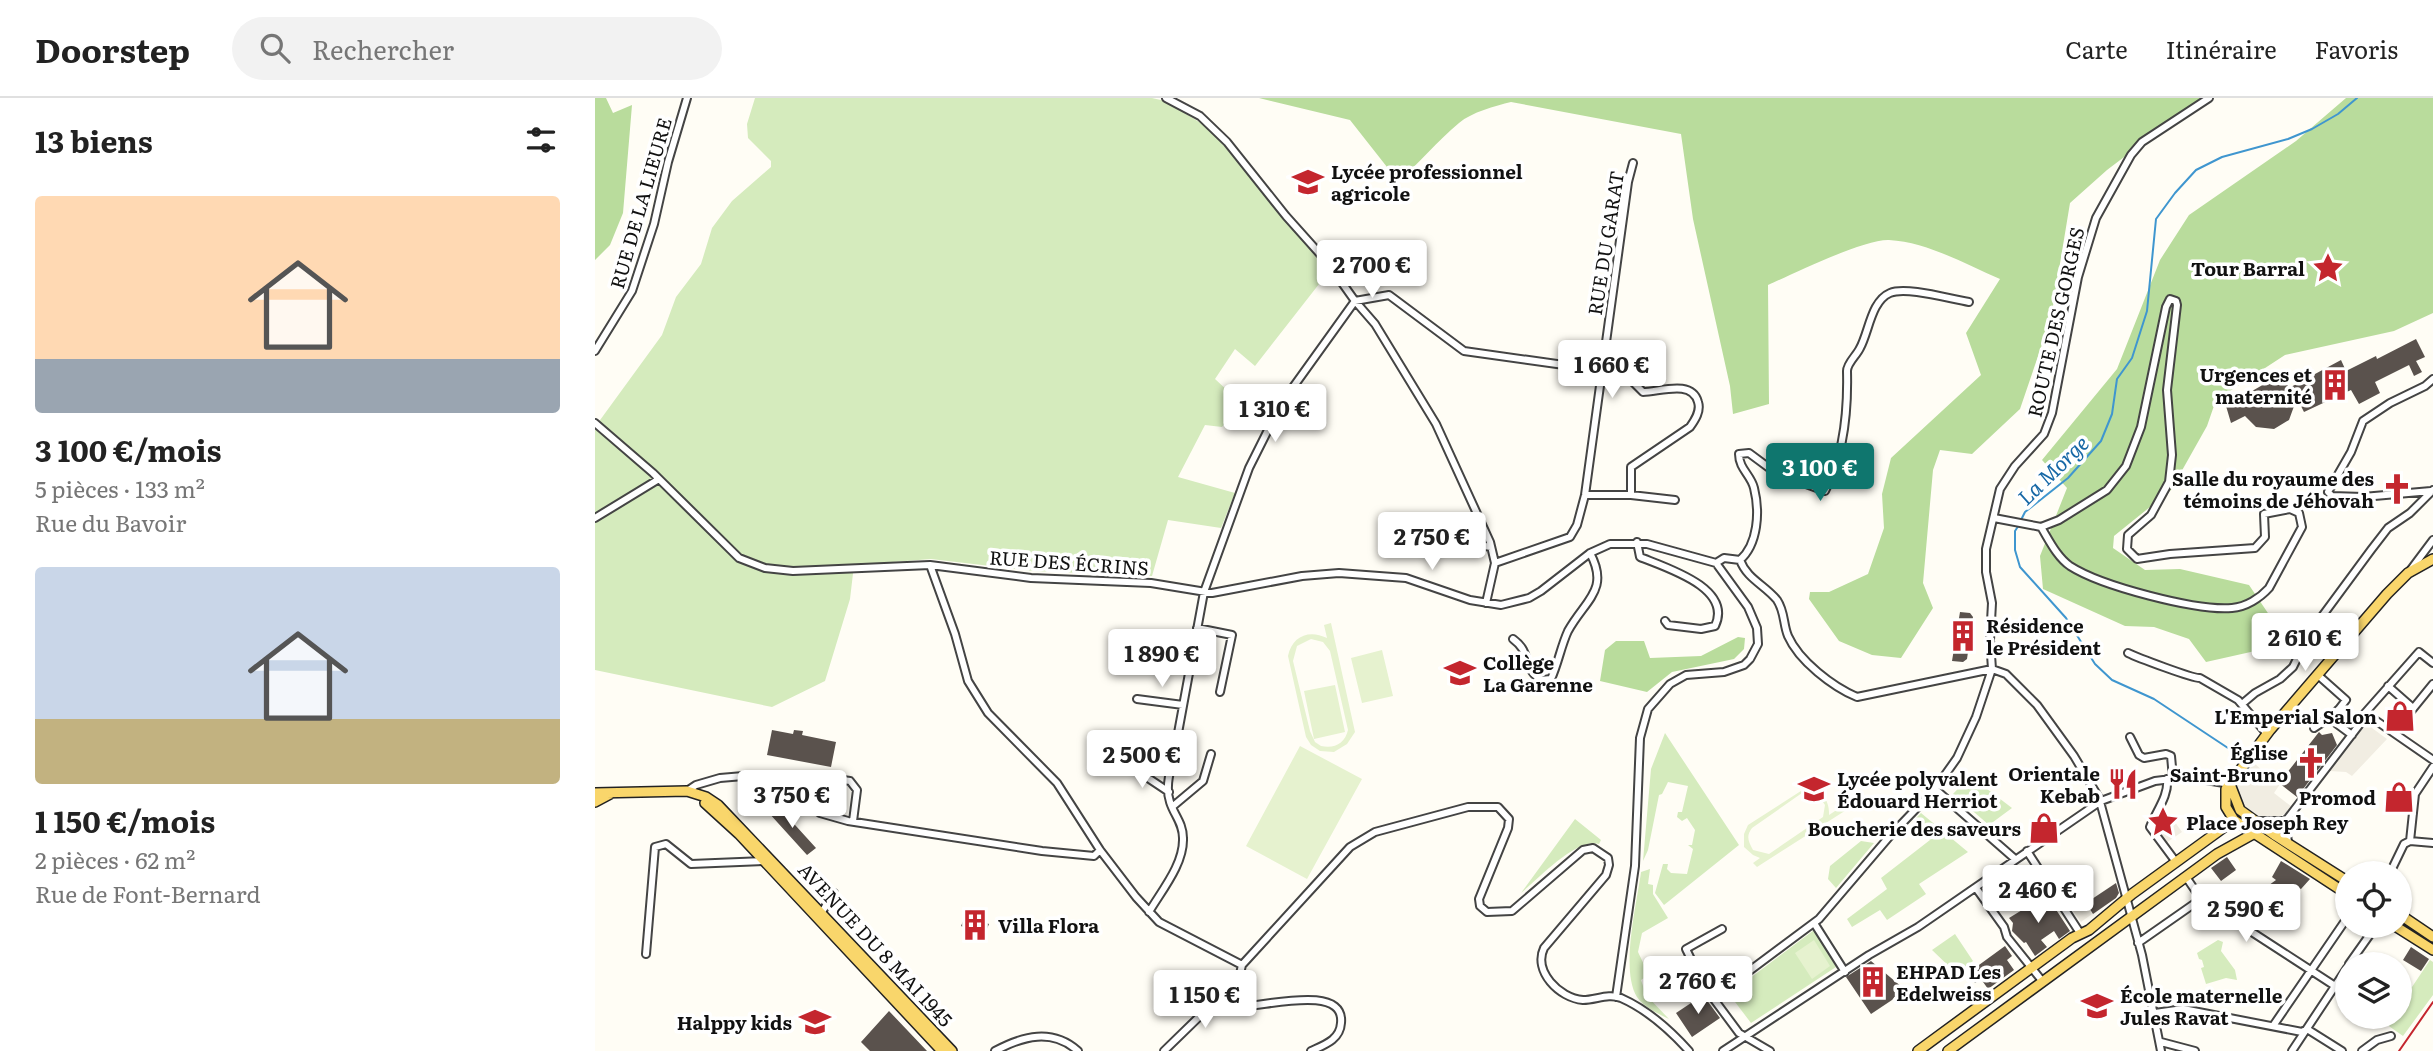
<!DOCTYPE html>
<html lang="fr">
<head>
<meta charset="utf-8">
<style>
	:root { --surface:#fff; --page:#f2f2f2; --text:#222; --muted:#767676; --line:#e0e0e0; --accent:#0f766e }
	body { margin:0; font-family:Literata,serif; background:var(--page); color:var(--text); height:100vh; display:flex; flex-direction:column; font-size:26px; white-space:nowrap }
	* { box-sizing:border-box; margin:0 }
	p { font-size:23px; color:var(--muted) }
	.icon { flex:none; width:38px; height:38px; fill:none; stroke:currentColor; stroke-width:2; stroke-linecap:round; stroke-linejoin:round }
	.map { position:relative; flex:1; overflow:hidden }
	.sheet { display:flex; flex-direction:column; background:var(--surface); width:595px }
	.sheet>* { flex:none }
	.tools { position:absolute; left:1740px; top:763px; display:grid; gap:14px }
	.tools a { display:grid; place-items:center; width:77px; height:77px; border-radius:50%; background:var(--surface); box-shadow:0 2px 5px #0004; font-size:35px }
	.price { position:absolute; translate:-50% -60px; padding:0 16px; border-radius:7px; background:#fff; color:#222; font-size:23px; line-height:46px; filter:drop-shadow(0 2px 4px #0008) }
	.price::after { content:''; position:absolute; left:50%; top:42px; width:21px; height:16px; margin-left:-10px; background:inherit; clip-path:polygon(0 0,100% 0,50% 100%) }
	.price.selected { background:var(--accent); color:#fff }
	ul { padding:0; list-style:none }
	li { display:grid; align-content:center; gap:14px; height:371px; padding:0 35px }
	li span { display:grid; place-items:center; height:217px; border-radius:7px; color:#555 }
	li>.icon { margin-inline-start:auto }
	span .icon { width:126px; height:126px; fill:#fffc; stroke-width:1 }
	li b { font-size:30px }
	h2 { display:flex; justify-content:space-between; align-items:center; height:84px; padding:0 35px; font-size:30px }
	header { display:flex; align-items:center; gap:42px; box-sizing:border-box; height:98px; padding:0 35px; background:var(--surface); border-bottom:2px solid var(--line) }
	header strong { font-size:33px }
	nav { display:flex; gap:38px; margin-inline-start:auto; font-size:24px }
	.search { width:490px; height:63px; background:var(--page); display:flex; align-items:center; gap:18px; box-sizing:border-box; padding:0 24px; border-radius:38px; color:var(--muted); font-size:26px }
	main { display:flex; flex:1; min-height:0 }
	.map>svg:first-child { display:block }
	.green { fill:#d5ebbd }
	.forest { fill:#b9dc9c }
	.pitch { fill:#e6f2cf; fill-rule:evenodd }
	.plaza { fill:#f1ede2 }
	.lines { fill:none; stroke-linecap:round; stroke-linejoin:round }
	.stream { stroke:#3f96cf; stroke-width:2 }
	.building { fill:#5a524d }
	.street-casing { stroke:#444; stroke-width:10 }
	.primary-casing { stroke:#222; stroke-width:12 }
	.street { stroke:#fff; stroke-width:6 }
	.primary { stroke:#f9d66b; stroke-width:9 }
	.rail { stroke:#c4262e; stroke-width:2 }
	.labels { text-anchor:middle; dominant-baseline:central; stroke-width:7; stroke-linejoin:round; paint-order:stroke }
	.poi-label { font-size:19px; font-weight:bold; fill:#111; stroke:#fff; text-anchor:end }
	.street-label { font-size:19px; fill:#111; stroke:#fff }
	.water-label { font-size:21px; font-style:italic; fill:#1768a6; stroke:#fff }
</style>
</head>
<body>
<header>
<strong>Doorstep</strong>
<div class="search"><svg class="icon" aria-label="search" viewBox="0 0 24 24"><circle cx="10" cy="10" r="6"/><path d="M15 15l6 6"/></svg>Rechercher</div>
<nav><a>Carte</a><a>Itinéraire</a><a>Favoris</a></nav>
</header>
<main>
<section class="sheet">
<h2>13 biens<svg class="icon" aria-label="filters" viewBox="0 0 24 24"><path d="M4 7h16M4 17h16"/><circle cx="9" cy="7" r="2"/><circle cx="15" cy="17" r="2"/></svg></h2>
<ul>
<li><span style="background:linear-gradient(#ffd9b3 75%,#9aa5b1 0)"><svg class="icon" aria-label="home" viewBox="0 0 24 24"><path d="M3 11l9-7 9 7M6 9v11h12V9"/></svg></span><div><b>3 100 €/mois</b><p>5 pièces · 133 m²</p><p>Rue du Bavoir</p></div></li>
<li><span style="background:linear-gradient(#c9d6e8 70%,#c2b280 0)"><svg class="icon" aria-label="home" viewBox="0 0 24 24"><path d="M3 11l9-7 9 7M6 9v11h12V9"/></svg></span><div><b>1 150 €/mois</b><p>2 pièces · 62 m²</p><p>Rue de Font-Bernard</p></div></li>
</ul>
</section>
<div class="map">
<svg width="1838" height="953" viewBox="0 0 1838 953">
	<rect width="100%" height="100%" fill="#fffdf5"/>
	<!-- green -->
	<path class="green" d="M160,0H557L570,3L614,30L735,172L660,268L640,251L620,281L646,305L627,329L610,327L583,379L640,395L626,430L573,422L557,478L439,473L336,461L259,467L255,501L230,583L177,609L0,572V329L67,237L81,199L106,166L117,130L137,103L176,69V63L153,40L152,26Z
		M1070,635L1144,747L1069,807L1060,795L1068,766H1073L1072,771L1076,775L1092,776L1098,751L1093,747H1097L1100,732L1092,720L1087,723L1082,719L1083,714H1087L1093,688L1073,684L1067,696L1064,697L1053,752L1048,763L1056,671Z
		M1375,678L1417,710L1394,727L1358,696Z
		M1326,715L1373,754L1324,786L1331,796L1292,822L1285,812L1257,829L1252,821L1292,791L1286,780L1335,742L1319,722Z
		M980,721L1006,742L1004,746C982,739 943,781 926,795Z
		M1266,743L1279,745L1241,790L1233,781L1235,768Z
		M1055,771L1053,786L1058,787V796L1073,820L1047,835L1043,854L1054,877L1046,882L1051,897L1074,921C1062,915 1050,910 1042,899C1025,872 1042,805 1046,774Z
		M1219,832L1241,869L1156,925L1134,896Z
		M1360,836L1378,863L1362,876L1337,852Z
		M1623,842L1628,844L1626,853L1640,872L1642,882L1631,880L1611,886L1606,870L1609,869L1607,862L1604,861L1602,855Z
		M1835,862L1838,864V897L1808,938L1781,919H1804V887L1809,884L1817,889Z"/>
	<!-- forest -->
	<path class="forest" d="M0,0H11L18,15L37,7L28,115L15,147L0,162Z
		M664,0H1607L1512,72L1475,105L1456,220L1425,311L1377,356L1345,352L1338,372L1328,485L1338,510L1306,560L1277,557L1244,543L1214,501L1215,494H1234L1273,476L1289,430L1287,396L1296,360L1386,277L1371,235L1405,181C1370,166 1332,144 1294,142C1269,141 1198,176 1173,187L1174,306L1138,316L1135,288L1098,121L1086,36L916,4C900,8 877,14 864,25C842,43 825,65 803,83L755,22Z
		M1751,0H1838V215L1799,233L1690,257L1621,302L1612,328L1576,392L1519,438L1518,450L1550,472L1585,471L1654,487L1683,530L1669,551L1611,564L1594,541L1559,529L1530,528L1448,491L1445,458L1472,390L1447,362L1522,271L1565,162L1594,117L1701,43Z
		M1143,539L1150,540L1149,551L1139,561L1077,574L1052,594L1005,583L1010,552L1021,543H1049L1055,560L1106,558Z"/>
	<!-- pitch -->
	<path class="pitch" d="M736,525L760,634L752,646L739,654L725,653L716,647L711,639L693,558C697,538 714,531 732,540L729,527ZM716,541L728,544L735,553L753,632C750,645 740,651 726,648L720,644L715,633L698,563L702,548Z
		M787,552L798,598L767,605L756,560Z
		M740,587L750,634L719,641L709,593Z
		M705,648L767,681L712,781L651,748Z
		M1209,691C1225,690 1235,701 1234,717L1252,705L1256,709L1162,769L1158,765L1165,760L1158,757L1149,749V736L1153,727ZM1217,694L1223,697L1230,707L1228,719L1174,756L1158,752C1153,743 1151,738 1157,730L1207,695Z
		M1219,842L1235,868L1217,881L1200,855Z"/>
	<!-- plaza -->
	<path class="plaza" d="M1776,622L1780,625L1777,630L1792,641L1757,678L1751,674L1734,673L1769,625Z
		M1657,663L1672,677L1685,686L1679,695L1697,709L1693,714L1684,719L1666,720L1649,711L1641,691L1642,682Z
		M1567,706L1587,734L1568,747L1555,729Z
		M1478,787L1497,816L1486,824L1466,796Z"/>
	<g class="lines">
		<!-- stream -->
		<path class="stream" d="M1426,422L1430,414L1473,380L1506,343L1517,316L1522,281L1537,260L1552,213L1561,121L1580,95L1601,72L1627,59L1693,41L1717,31L1743,16L1762,0
			M1424,427L1420,433V452L1425,469L1471,520L1500,566L1517,582L1559,601L1645,658
			M1674,675L1685,683"/>
	</g>
	<!-- building -->
	<path class="building" d="M1821,241L1830,259L1821,263L1827,274L1819,278L1814,267L1780,284L1785,295L1764,306L1756,292L1709,314L1702,300L1694,322L1679,331L1661,329L1650,318L1636,325L1631,308L1678,281L1687,278L1694,290L1746,262L1751,273L1781,258L1782,261Z
		M1365,514L1375,515L1378,519L1372,561L1368,564L1357,563Z
		M177,632L198,636L199,632L208,633L207,637L241,644L236,669L172,657Z
		M1724,634L1727,637L1737,635L1742,647L1702,699L1684,685Z
		M181,706L221,750L212,757L173,714Z
		M1632,759L1641,772L1626,783L1616,770Z
		M1686,763L1715,781L1706,791L1704,790L1690,810L1696,814L1688,827L1652,803L1681,782L1677,779Z
		M1521,785L1524,795L1521,800L1498,816L1491,805Z
		M1447,800L1452,807L1456,804L1475,833L1464,841L1459,833L1446,842L1452,849L1440,858L1431,844L1429,845L1417,833L1418,825L1414,820Z
		M371,816L394,826L389,838L366,828Z
		M1410,848L1417,858L1412,862L1419,872L1393,891L1386,881L1380,885L1373,875Z
		M1816,849L1834,861L1826,873L1808,862Z
		M1276,863L1308,890L1297,902L1276,916L1251,879Z
		M1108,897L1125,920L1097,939L1081,915Z
		M294,913L332,953H275L266,944Z"/>
	<g class="lines">
		<defs>
			<path id="street" d="M571,0L605,18L632,44L691,118L733,165L760,203L780,226L841,326L895,444L900,465L891,505
				M1575,201L1581,203L1582,207L1572,292L1577,357L1574,384L1556,417L1533,437L1532,451L1542,461L1575,456L1660,450L1670,439L1669,416L1695,411L1704,415L1707,429L1674,490C1665,500 1651,509 1637,510C1601,513 1506,488 1475,468C1462,459 1454,442 1446,429L1464,422L1512,392L1531,368L1546,329L1571,209Z
				M0,253L37,193L59,126L73,64L92,0
				M0,325L58,375L144,460L170,470L198,473L335,467L436,480L556,485L617,495L707,478L744,475L811,480L875,502L906,507L934,500L946,493L995,455L1015,446H1052L1121,465L1153,509L1162,530L1163,546L1155,561L1149,567L1129,574L1091,577L1075,586L1053,611L1045,640L1040,768L1021,899
				M1836,393L1768,399L1737,398L1733,394L1756,354L1768,323L1795,305L1830,288L1838,281
				M990,397H1036L1080,402
				M0,420L64,381
				M1399,420L1446,429
				M815,436L896,449
				M1042,444L1045,459C1072,470 1138,490 1120,528L1106,531L1073,527L1070,523
				M1145,462C1163,446 1165,414 1159,390C1156,377 1144,371 1144,356L1154,355L1181,375L1230,393C1249,357 1253,312 1252,273C1252,265 1262,257 1265,250C1274,234 1276,203 1295,195C1311,188 1355,201 1374,204
				M900,465L975,439L982,427L990,397L1033,84L1038,65
				M1121,465L1129,460L1145,462C1152,481 1170,487 1182,502C1190,514 1188,526 1193,538C1204,563 1238,589 1262,599L1397,571
				M335,467L360,536L373,583L393,615L462,685L505,752L541,799L564,824L647,867
				M1814,474L1838,442
				M602,530L637,537L625,594
				M918,541C938,556 925,565 945,582L956,581C963,566 966,548 973,533C990,502 1015,492 995,455
				M1824,554L1838,565
				M1533,555C1541,559 1599,581 1605,580L1643,602L1672,636
				M1397,571L1411,576L1442,607L1479,658L1504,700L1547,857L1566,953
				M1724,578L1751,602L1744,611
				M1793,588L1818,610
				M542,601L588,607
				M1647,606L1660,595L1685,581L1698,569L1714,536L1776,452L1793,430L1815,415L1838,392
				M1770,615L1838,662
				M1719,630L1734,620
				M1799,634L1838,586
				M1757,637L1734,620L1744,611L1765,626
				M1535,639L1544,657L1549,660L1571,656L1576,658L1578,680
				M535,668L574,694
				M1572,681C1574,698 1561,713 1555,729L1581,764
				M248,682L255,683L262,692L258,723
				M1340,691L1420,761
				M92,693L101,687L125,680L160,677L192,691L225,715L253,723L447,753L499,758L505,752
				M577,709L608,683L616,656
				M1661,723H1691
				M1691,723L1693,746
				M1669,730L1687,726L1693,720L1765,626L1770,615L1824,554
				M1815,743L1838,745
				M1432,753L1485,835
				M1795,775L1809,746L1815,743L1820,696L1838,669
				M1591,779L1606,801L1740,888
				M1381,790L1409,829L1412,839L1448,884
				M1460,795L1490,774
				M554,814C567,792 589,766 588,740C588,725 579,717 575,704C568,683 580,660 585,640L583,635L609,494L654,370L686,306L760,203L794,197L869,253L969,267L1008,264L1024,270L1048,294C1064,294 1097,281 1103,304C1106,313 1100,322 1095,329L1036,369V397
				M225,817L239,795
				M1219,825L1250,874
				M1543,845L1606,801
				M51,856L60,749L71,746L96,766L171,763
				M1754,866L1781,828
				M1118,900L1111,892L1091,851L1127,831
				M1560,915L1588,911L1707,934L1712,931L1747,953
				M1678,928L1752,820
				M1566,944L1600,953
				M400,953C428,938 457,930 483,953
				M569,953L607,916L641,893
				M716,953C729,947 745,942 746,925C750,886 671,908 650,908L640,898L647,867L755,749L780,734L873,709H903L914,721L913,730L884,801L885,808L892,814L917,813L988,752L998,750L1013,760L1014,767L1011,777L949,850C938,873 964,900 988,902C1001,902 1013,895 1026,900C1051,911 1076,933 1094,953
				M1128,953L1274,857L1323,829L1506,703L1560,683L1593,679L1635,686
				M1175,953L1144,935L1118,900L1224,821L1294,739L1340,691L1362,660L1381,619L1397,571L1395,542L1397,505L1391,474V451L1405,391L1420,368L1449,336L1457,315L1483,179L1501,120L1536,57L1547,44L1614,0
				M1697,953L1752,870
				M1767,953L1782,942L1796,938"/>
			<path id="primary" d="M1635,686L1645,712L1681,738L1752,783
				M0,695L92,693L111,699L123,707L357,953
				M0,704L15,696
				M110,705L144,736L347,953
				M1752,796L1639,722L1631,709V691L1675,632L1792,496L1813,475L1838,461
				M1804,816L1838,839
				M1800,828L1838,852
				M1323,953L1477,840L1494,832L1537,796L1639,722
				M1353,953L1622,756L1658,736"/>
		</defs>
		<!-- street casing -->
		<use href="#street" class="street-casing"/>
		<!-- primary casing -->
		<use href="#primary" class="primary-casing"/>
		<!-- street -->
		<use href="#street" class="street"/>
		<!-- primary -->
		<use href="#primary" class="primary"/>
		<!-- rail -->
		<path class="rail" d="M1804,953L1838,904"/>
	</g>
	<!-- icons -->
	<defs>
		<symbol id="school-bare" viewBox="-9 -9 18 18"><path d="M0-5L7-2L0 1L-7-2ZM-4 1L0 2.5L4 1V4Q0 6-4 4Z" fill="#c4262e" stroke="#fff" stroke-width="2.5" paint-order="stroke"/></symbol>
		<symbol id="sight-bare" viewBox="-9 -9 18 18"><path d="M0-6L1.8-2.2L6-1.7L2.9 1.2L3.7 5.4L0 3.3L-3.7 5.4L-2.9 1.2L-6-1.7L-1.8-2.2Z" fill="#c4262e" stroke="#fff" stroke-width="2.5" paint-order="stroke"/></symbol>
		<symbol id="building-bare" viewBox="-9 -9 18 18"><path d="M-4-6H4V6H1V3H-1V6H-4ZM-2.5-4.3h1.7v1.8h-1.7ZM.8-4.3h1.7v1.8H.8ZM-2.5-1h1.7V.8h-1.7ZM.8-1h1.7V.8H.8Z" fill="#c4262e" stroke="#fff" stroke-width="2.5" paint-order="stroke"/></symbol>
		<symbol id="church-bare" viewBox="-9 -9 18 18"><path d="M-1.2-6h2.4v3.5h3.3v2.4h-3.3V6h-2.4V-.1h-3.3v-2.4h3.3Z" fill="#c4262e" stroke="#fff" stroke-width="2.5" paint-order="stroke"/></symbol>
		<symbol id="shop-bare" viewBox="-9 -9 18 18"><path d="M-5-2.5h2.3a2.7 3.5 0 0 1 5.4 0H5L5.5 6h-11ZM-1.5-2.5h3a1.5 2.3 0 0 0-3 0Z" fill="#c4262e" stroke="#fff" stroke-width="2.5" paint-order="stroke"/></symbol>
		<symbol id="restaurant-bare" viewBox="-9 -9 18 18"><path d="M-5-6h1v4h1v-4h1v4h1v-4h1v5L-1.5 .5V6h-2V.5L-5-1ZM5-6V6H3V1.5H1.5Q1.5-4 5-6Z" fill="#c4262e" stroke="#fff" stroke-width="2.5" paint-order="stroke"/></symbol>
	</defs>
	<g fill-rule="evenodd">
		<use href="#school-bare" x="691" y="62" width="44" height="44"/>
		<use href="#sight-bare" x="1711" y="148" width="44" height="44"/>
		<use href="#building-bare" x="1718" y="265" width="44" height="44"/>
		<use href="#church-bare" x="1780" y="369" width="44" height="44"/>
		<use href="#building-bare" x="1346" y="516" width="44" height="44"/>
		<use href="#school-bare" x="843" y="553" width="44" height="44"/>
		<use href="#shop-bare" x="1783" y="596" width="44" height="44"/>
		<use href="#church-bare" x="1694" y="643" width="44" height="44"/>
		<use href="#restaurant-bare" x="1506" y="664" width="44" height="44"/>
		<use href="#school-bare" x="1197" y="669" width="44" height="44"/>
		<use href="#shop-bare" x="1782" y="677" width="44" height="44"/>
		<use href="#sight-bare" x="1546" y="702" width="44" height="44"/>
		<use href="#shop-bare" x="1427" y="708" width="44" height="44"/>
		<use href="#building-bare" x="358" y="805" width="44" height="44"/>
		<use href="#building-bare" x="1256" y="862" width="44" height="44"/>
		<use href="#school-bare" x="1480" y="886" width="44" height="44"/>
		<use href="#school-bare" x="198" y="902" width="44" height="44"/>
	</g>
	<g class="labels">
		<!-- poi labels -->
		<g class="poi-label">
			<text x="736" y="73" text-anchor="start">Lycée professionnel<tspan x="736" dy="22">agricole</tspan></text>
			<text x="1710" y="170">Tour Barral</text>
			<text x="1717" y="276">Urgences et<tspan x="1717" dy="22">maternité</tspan></text>
			<text x="1779" y="380">Salle du royaume des<tspan x="1779" dy="22">témoins de Jéhovah</tspan></text>
			<text x="1391" y="527" text-anchor="start">Résidence<tspan x="1391" dy="22">le Président</tspan></text>
			<text x="888" y="564" text-anchor="start">Collège<tspan x="888" dy="22">La Garenne</tspan></text>
			<text x="1782" y="618">L'Emperial Salon</text>
			<text x="1693" y="654">Église<tspan x="1693" dy="22">Saint-Bruno</tspan></text>
			<text x="1505" y="675">Orientale<tspan x="1505" dy="22">Kebab</tspan></text>
			<text x="1242" y="680" text-anchor="start">Lycée polyvalent<tspan x="1242" dy="22">Édouard Herriot</tspan></text>
			<text x="1781" y="699">Promod</text>
			<text x="1591" y="724" text-anchor="start">Place Joseph Rey</text>
			<text x="1426" y="730">Boucherie des saveurs</text>
			<text x="403" y="827" text-anchor="start">Villa Flora</text>
			<text x="1301" y="873" text-anchor="start">EHPAD Les<tspan x="1301" dy="22">Edelweiss</tspan></text>
			<text x="1525" y="897" text-anchor="start">École maternelle<tspan x="1525" dy="22">Jules Ravat</tspan></text>
			<text x="197" y="924">Halppy kids</text>
		</g>
		<!-- street labels -->
		<g class="street-label">
			<text transform="translate(45 105) rotate(-74)">RUE DE LA LIEURE</text>
			<text transform="translate(1010 145) rotate(-81)">RUE DU GARAT</text>
			<text transform="translate(1460 224) rotate(-77)">ROUTE DES GORGES</text>
			<text transform="translate(474 464) rotate(4)">RUE DES ÉCRINS</text>
			<text transform="translate(281 846) rotate(47)">AVENUE DU 8 MAI 1945</text>
		</g>
		<!-- water labels -->
		<g class="water-label">
			<text transform="translate(1457 371) rotate(-44)">La Morge</text>
		</g>
	</g>
</svg>
<div class="tools">
<a><svg class="icon" aria-label="locate" viewBox="0 0 24 24"><circle cx="12" cy="12" r="6"/><path d="M12 2v4M12 18v4M2 12h4M18 12h4"/></svg></a>
<a><svg class="icon" aria-label="layers" viewBox="0 0 24 24"><path d="M12 4l9 5-9 5-9-5zM3 14l9 5 9-5"/></svg></a>
</div>
<b class="price" style="left:777px;top:202px">2 700 €</b>
<b class="price" style="left:1017px;top:302px">1 660 €</b>
<b class="price" style="left:680px;top:346px">1 310 €</b>
<b class="price selected" style="left:1225px;top:405px">3 100 €</b>
<b class="price" style="left:837px;top:474px">2 750 €</b>
<b class="price" style="left:1710px;top:575px">2 610 €</b>
<b class="price" style="left:567px;top:591px">1 890 €</b>
<b class="price" style="left:547px;top:692px">2 500 €</b>
<b class="price" style="left:197px;top:732px">3 750 €</b>
<b class="price" style="left:1443px;top:827px">2 460 €</b>
<b class="price" style="left:1651px;top:846px">2 590 €</b>
<b class="price" style="left:1103px;top:918px">2 760 €</b>
<b class="price" style="left:610px;top:932px">1 150 €</b>
</div>
</main>
</body>
</html>
